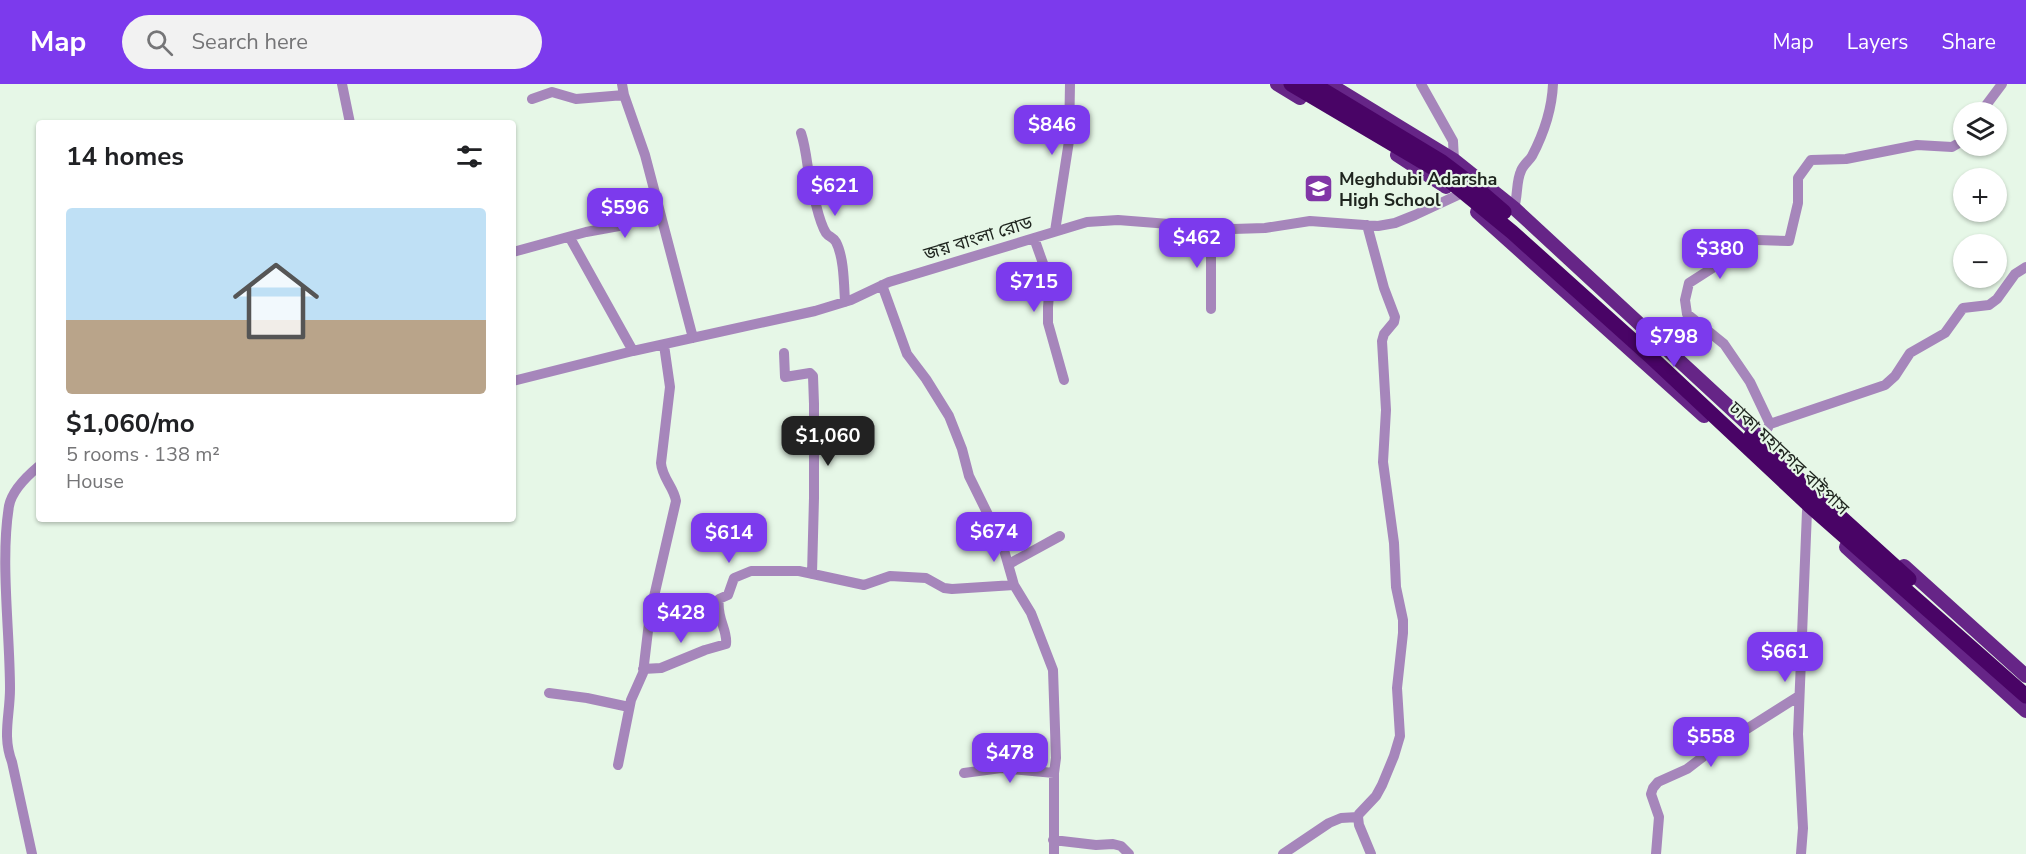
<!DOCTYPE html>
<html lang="en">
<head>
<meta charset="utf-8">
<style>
	:root { --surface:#fff; --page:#f2f2f2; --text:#202124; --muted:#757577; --line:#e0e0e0; --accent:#7c3aed }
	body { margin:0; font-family:"Nunito Sans","Noto Sans Bengali",sans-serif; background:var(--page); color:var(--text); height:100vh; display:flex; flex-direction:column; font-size:22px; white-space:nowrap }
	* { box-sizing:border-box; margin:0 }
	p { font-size:20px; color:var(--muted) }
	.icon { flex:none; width:33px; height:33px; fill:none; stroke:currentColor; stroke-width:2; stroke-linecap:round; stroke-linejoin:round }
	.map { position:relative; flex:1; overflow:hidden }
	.drawer { position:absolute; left:36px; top:36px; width:480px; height:402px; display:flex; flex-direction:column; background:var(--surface); border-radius:6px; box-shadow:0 2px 4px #0004 }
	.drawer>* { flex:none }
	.tools { position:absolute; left:1953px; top:18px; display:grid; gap:12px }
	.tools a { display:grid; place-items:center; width:54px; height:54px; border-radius:50%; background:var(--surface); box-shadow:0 2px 4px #0004; font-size:30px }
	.price { position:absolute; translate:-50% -51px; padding:0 14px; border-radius:12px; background:var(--accent); color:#fff; font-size:20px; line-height:39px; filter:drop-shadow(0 2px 3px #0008) }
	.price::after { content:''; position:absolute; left:50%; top:36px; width:18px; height:14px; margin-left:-9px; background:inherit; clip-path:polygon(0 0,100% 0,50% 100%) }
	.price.current { background:#222; color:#fff }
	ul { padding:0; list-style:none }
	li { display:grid; align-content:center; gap:12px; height:318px; padding:0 30px }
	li+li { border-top:2px solid var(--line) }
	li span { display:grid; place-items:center; height:186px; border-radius:6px; color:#555 }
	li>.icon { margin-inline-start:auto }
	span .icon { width:108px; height:108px; fill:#fffc; stroke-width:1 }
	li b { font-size:26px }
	h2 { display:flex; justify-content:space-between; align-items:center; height:72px; padding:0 30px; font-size:26px }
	header { display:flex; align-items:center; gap:36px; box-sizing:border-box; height:84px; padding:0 30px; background:var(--accent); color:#fff }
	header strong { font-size:28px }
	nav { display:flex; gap:33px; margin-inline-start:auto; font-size:21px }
	.search { width:420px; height:54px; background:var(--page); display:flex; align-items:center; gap:15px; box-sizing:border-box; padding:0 21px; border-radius:33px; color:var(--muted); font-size:22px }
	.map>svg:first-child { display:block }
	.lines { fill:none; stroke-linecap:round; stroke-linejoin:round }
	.minor { stroke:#a686bb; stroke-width:10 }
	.major { stroke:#662587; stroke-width:14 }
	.highway { stroke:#490466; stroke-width:15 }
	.labels { text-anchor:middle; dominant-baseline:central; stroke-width:4.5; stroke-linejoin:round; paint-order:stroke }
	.poi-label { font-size:18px; font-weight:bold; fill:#1e241e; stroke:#e6f7e7; text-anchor:start }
	.street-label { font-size:18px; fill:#1e241e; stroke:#e6f7e7 }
</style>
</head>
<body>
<header>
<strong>Map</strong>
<div class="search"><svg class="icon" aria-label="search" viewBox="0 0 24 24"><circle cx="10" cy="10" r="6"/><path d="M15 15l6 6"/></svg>Search here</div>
<nav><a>Map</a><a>Layers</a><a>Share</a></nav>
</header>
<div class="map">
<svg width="2026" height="770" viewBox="0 0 2026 770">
	<rect width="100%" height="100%" fill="#e6f7e7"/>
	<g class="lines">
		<!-- minor -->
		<path class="minor" d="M342,0L350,39
			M622,0L624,11L645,71L693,254
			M1421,0L1453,57L1454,76
			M532,15L552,8L576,15L624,11
			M1981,28L2002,0
			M801,49C808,70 807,92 814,113C817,124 820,140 826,149C829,153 833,153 836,158C844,173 844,201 845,218
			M1514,124C1518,112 1516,97 1521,87C1523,81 1529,77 1532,72C1543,51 1552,24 1553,0
			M1367,141L1384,204L1395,233L1394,238L1384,250L1382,257L1386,326L1383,378L1394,459L1396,503L1403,536V549L1397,604L1400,652L1394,672L1382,701L1376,712L1359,730L1358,733L1359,741L1371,770
			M1211,144V225
			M1055,147L1069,57L1070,0
			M570,154L633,267
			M1034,154L1050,199L1048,223V239L1064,296
			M513,168L586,148L619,142L658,125
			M882,201L907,270L926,295L949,332L962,365L969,392L1002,459L1014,501L1031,529L1053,586L1056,674L1054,689V770
			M784,269L785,293L810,289L813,292L814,320V414L812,490
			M513,297L633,267L815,227L851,216L889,198L1087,138L1118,136L1233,145L1265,144L1310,137L1378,142L1395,139L1415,131L1458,111
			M1770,340L1885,301L1895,292L1910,269L1945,249L1963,224L1989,221L1997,215L2015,190L2026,183
			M1762,354L1770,340L1750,298L1724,260L1687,230L1685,216L1689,199L1714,183L1719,157L1727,155L1789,157L1798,119V94L1811,76L1846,75L1917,61L1952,63L1964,56
			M1009,480L1060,452
			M643,585L661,584L705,566L726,560C728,546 716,534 719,515L728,511L734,494L751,487H799L864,501L890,492L926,494L944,504L952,505L1014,501
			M549,609L587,614L629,623
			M618,681L631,616L643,589L650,530L676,417C674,403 662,394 661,379L670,303L664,261
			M964,689L1001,684L1054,689
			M1053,756L1096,761L1113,760L1121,762L1129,770
			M32,770L12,678C2,652 10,631 10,605C10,548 0,477 9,422C12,406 27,392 39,382
			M1283,770L1329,739L1341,734L1358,733
			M1656,770L1659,733L1651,710L1653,704L1658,698L1687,685L1704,672L1799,612
			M1801,770L1803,744L1798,650L1807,427"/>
		<!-- major -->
		<path class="major" d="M1277,0L1300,14
			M1329,0L1454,76L1514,124L1765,356
			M1397,71L1446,103
			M1477,128L1704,332
			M1846,463L2026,627
			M1904,482L2026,592"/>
		<!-- highway -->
		<path class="highway" d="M1291,0L1435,85L1512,148L1650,272L1809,421L2026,612
			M1313,0L1442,78L1475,103L1504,128
			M1751,352L1909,495"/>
	</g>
	<!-- icons -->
	<defs>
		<symbol id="school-square" viewBox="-11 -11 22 22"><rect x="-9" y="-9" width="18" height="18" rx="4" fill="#8136a7" stroke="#e6f7e7"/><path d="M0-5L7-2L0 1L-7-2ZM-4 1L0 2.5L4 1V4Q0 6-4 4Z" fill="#fff"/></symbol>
	</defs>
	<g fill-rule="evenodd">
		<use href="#school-square" x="1302" y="88" width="33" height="33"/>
	</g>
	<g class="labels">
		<!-- poi labels -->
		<g class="poi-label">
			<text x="1339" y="95">Meghdubi Adarsha<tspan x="1339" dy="21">High School</tspan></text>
		</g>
		<!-- street labels -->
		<g class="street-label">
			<text transform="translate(978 154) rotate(-17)">জয় বাংলা রোড</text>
			<text transform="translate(1789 374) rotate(43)">ঢাকা মহানগর বাইপাস</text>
		</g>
	</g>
</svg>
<div class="tools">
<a><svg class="icon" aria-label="layers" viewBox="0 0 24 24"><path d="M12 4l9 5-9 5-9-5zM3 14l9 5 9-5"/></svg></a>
<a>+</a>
<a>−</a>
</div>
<b class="price" style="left:1052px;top:72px">$846</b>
<b class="price" style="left:835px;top:133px">$621</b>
<b class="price" style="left:625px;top:155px">$596</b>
<b class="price" style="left:1197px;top:185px">$462</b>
<b class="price" style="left:1720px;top:196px">$380</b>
<b class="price" style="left:1034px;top:229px">$715</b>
<b class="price" style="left:1674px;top:284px">$798</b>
<b class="price current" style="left:828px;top:383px">$1,060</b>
<b class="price" style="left:994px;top:479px">$674</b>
<b class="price" style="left:729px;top:480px">$614</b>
<b class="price" style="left:681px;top:560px">$428</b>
<b class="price" style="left:1785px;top:599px">$661</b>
<b class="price" style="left:1711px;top:684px">$558</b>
<b class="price" style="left:1010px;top:700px">$478</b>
<section class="drawer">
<h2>14 homes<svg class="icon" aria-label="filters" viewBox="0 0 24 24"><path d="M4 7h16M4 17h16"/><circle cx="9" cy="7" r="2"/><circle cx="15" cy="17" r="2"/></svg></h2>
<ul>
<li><span style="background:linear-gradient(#bfe0f5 60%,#b9a48a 0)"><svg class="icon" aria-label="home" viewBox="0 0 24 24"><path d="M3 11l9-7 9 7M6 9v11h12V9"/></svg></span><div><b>$1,060/mo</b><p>5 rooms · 138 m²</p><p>House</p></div></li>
</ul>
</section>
</div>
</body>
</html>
